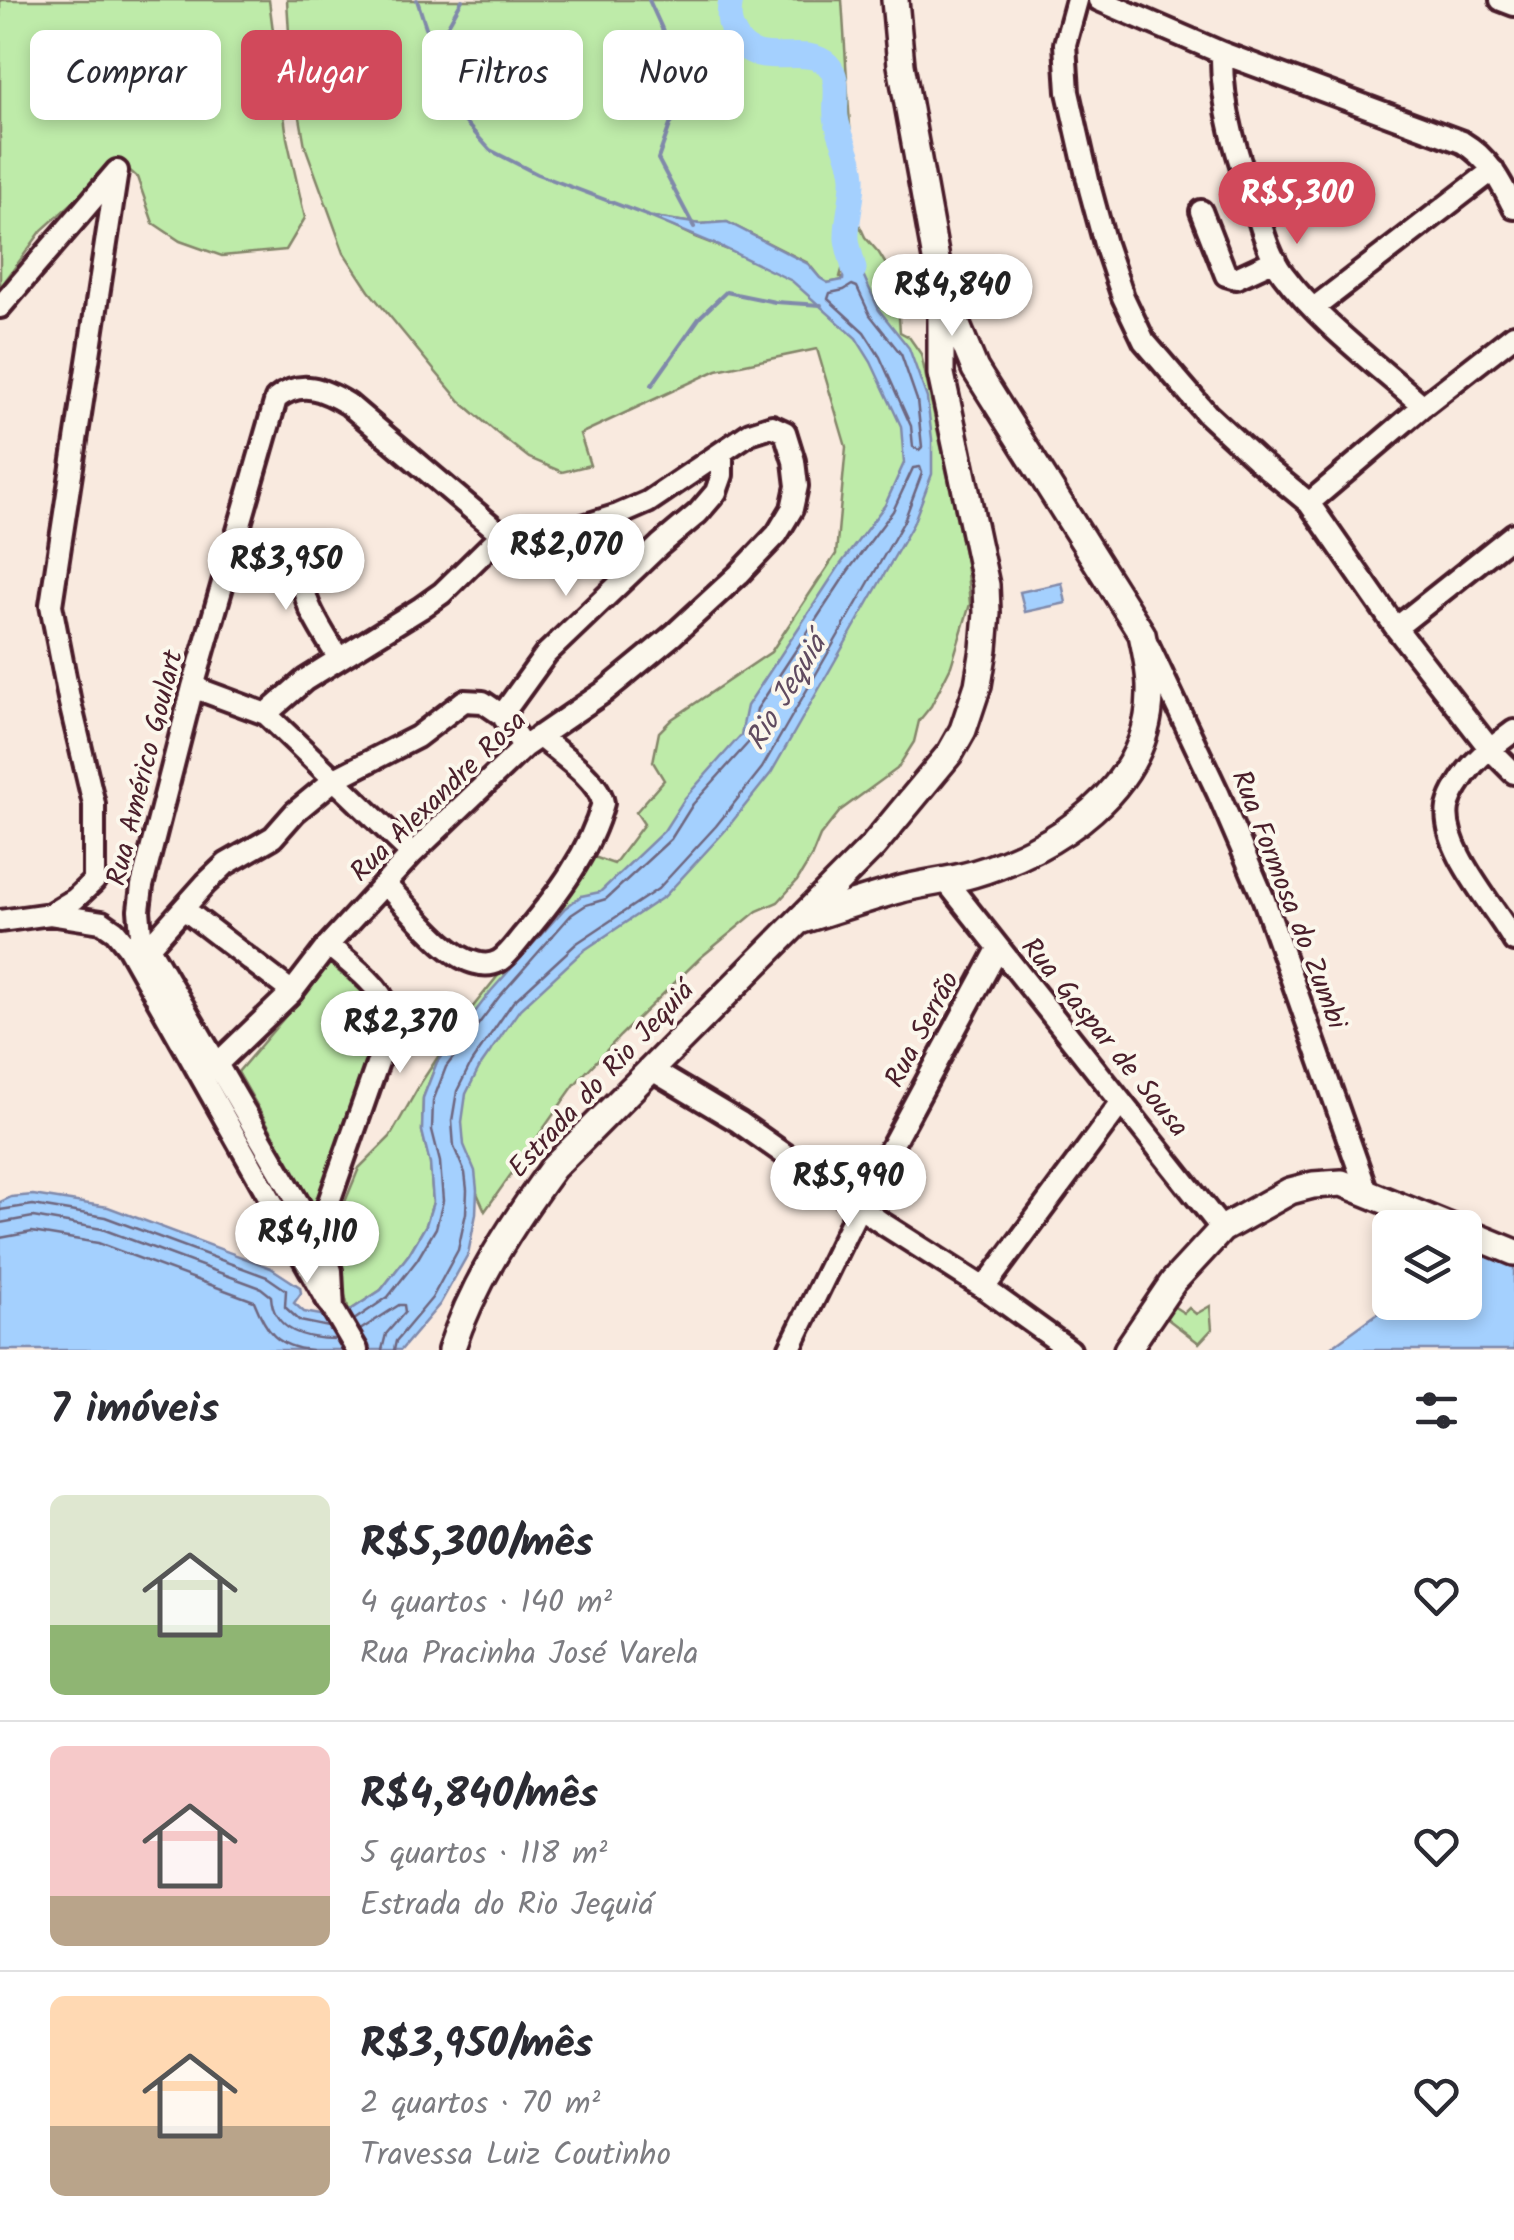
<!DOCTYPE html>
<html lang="pt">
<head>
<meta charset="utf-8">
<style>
	:root { --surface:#fff; --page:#f7f7f7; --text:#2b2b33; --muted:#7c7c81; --line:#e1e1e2; --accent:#d1495b }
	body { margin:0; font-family:Kalam,sans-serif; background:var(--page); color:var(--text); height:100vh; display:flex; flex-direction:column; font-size:38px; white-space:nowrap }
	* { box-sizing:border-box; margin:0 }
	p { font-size:32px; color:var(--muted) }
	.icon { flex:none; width:55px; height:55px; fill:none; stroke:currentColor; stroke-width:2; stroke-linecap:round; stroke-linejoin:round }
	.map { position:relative; height:1350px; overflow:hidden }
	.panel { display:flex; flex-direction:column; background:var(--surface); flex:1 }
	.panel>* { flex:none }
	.guide { position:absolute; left:30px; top:30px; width:1000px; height:90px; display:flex; gap:20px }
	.controls { position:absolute; left:1372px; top:1210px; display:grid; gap:20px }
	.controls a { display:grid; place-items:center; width:110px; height:110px; border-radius:15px; background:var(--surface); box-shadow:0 5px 15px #0003; font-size:50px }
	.price { position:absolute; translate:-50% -85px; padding:0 22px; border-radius:35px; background:#fff; color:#222; font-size:32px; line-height:65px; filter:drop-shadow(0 2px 5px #0008) }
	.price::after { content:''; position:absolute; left:50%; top:60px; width:30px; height:22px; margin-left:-15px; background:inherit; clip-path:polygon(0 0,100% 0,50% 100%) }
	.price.on { background:var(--accent); color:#fff }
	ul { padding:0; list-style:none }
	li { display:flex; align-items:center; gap:30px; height:250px; padding:0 50px }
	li+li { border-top:2px solid var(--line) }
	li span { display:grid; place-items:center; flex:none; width:280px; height:200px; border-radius:15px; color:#555 }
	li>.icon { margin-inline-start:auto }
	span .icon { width:120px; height:120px; fill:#fffc; stroke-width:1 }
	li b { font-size:42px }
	h2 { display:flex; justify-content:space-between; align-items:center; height:120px; padding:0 50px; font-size:42px }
	.pill { padding:0 35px; border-radius:15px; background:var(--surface); box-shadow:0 5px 15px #0003; font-size:35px; line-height:90px }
	.pill.on { background:var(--accent); color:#fff }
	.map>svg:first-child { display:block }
	.green { fill:#beeba9; stroke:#84856a; stroke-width:2.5 }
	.water { fill:#a4d0fe; stroke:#8089aa; stroke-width:2.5 }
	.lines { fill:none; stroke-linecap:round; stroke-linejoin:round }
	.shore { stroke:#6e667f; stroke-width:2.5 }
	.stream { stroke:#8089aa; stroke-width:4 }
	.river { stroke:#a4d0fe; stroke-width:25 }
	.minor-casing { stroke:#4a1f2b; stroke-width:28 }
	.major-casing { stroke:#4a1f2b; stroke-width:32 }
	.minor { stroke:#fbf7ec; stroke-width:20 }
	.major { stroke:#fbf7ec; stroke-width:25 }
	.labels { text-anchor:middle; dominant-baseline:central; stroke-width:8; stroke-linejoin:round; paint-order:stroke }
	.street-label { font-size:28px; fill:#4a1f2b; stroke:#fbf7ec }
	.water-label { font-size:30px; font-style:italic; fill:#604b60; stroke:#fbf7ec }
</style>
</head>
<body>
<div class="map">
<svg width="1514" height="1350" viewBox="0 0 1514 1350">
	<rect width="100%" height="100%" fill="#f9eadf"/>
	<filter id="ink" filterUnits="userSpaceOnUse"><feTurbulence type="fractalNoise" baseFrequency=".01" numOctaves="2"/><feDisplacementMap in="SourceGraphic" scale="20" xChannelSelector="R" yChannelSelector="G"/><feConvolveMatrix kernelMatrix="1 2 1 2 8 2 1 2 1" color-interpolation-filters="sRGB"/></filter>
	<g filter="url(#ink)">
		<!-- green -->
		<path class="green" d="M0,0H269L287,138L305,218L286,250L222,256L180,241L153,223L137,177L119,161L42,230L0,288Z
			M287,0H842L850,126L862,191L857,208L858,222L865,237L879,253L893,276L898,304L900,332L909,337L921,354L966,562L970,604L951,666L931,706L919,721L914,742L897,769L841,810L820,836L811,858L797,881L778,902L757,911L700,958L620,1036L575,1084L485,1211L457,1148L454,1135L459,1091L472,1064L514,1004L579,945L660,891L718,827L764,768L906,521L924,472L928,427L916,376L902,340L873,314L843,266L840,277L843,280L827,283L820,278L808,263L727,222L700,224L653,217L695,237L795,276L803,286L860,334L876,359L907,425L910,464L890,508L845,569L753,708L747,738L690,801L669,835L603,897L584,902L569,912L437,1062L423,1098L422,1131L430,1163L433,1202L426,1225L409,1254L381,1290L349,1311L336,1261L333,1231L359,1168L390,1137L422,1081L463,1019L594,857L614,864L644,824L636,812L664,780L653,762L659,732L672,719L771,652L836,554L846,447L817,349L717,370L580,434L590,465L562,472L529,458L497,433L460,401L434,370L369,291L344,253L305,146L291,66Z
			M330,964L380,1007L382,1028L316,1209L238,1072Z
			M1173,1306L1184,1313L1189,1308L1196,1314L1210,1306L1212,1329L1199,1343L1165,1317Z"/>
		<!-- water -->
		<path class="water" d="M647,216L700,224L727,222L808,264L820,278L828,283L843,280L847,239L879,310L909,348L927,398L932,439V474L913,524L771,773L724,832L665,896L583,951L520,1009L479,1068L466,1094L462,1122L464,1145L475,1171L477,1190L476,1214L468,1254L440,1304L401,1350H0V1202L11,1197L33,1195L108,1207L271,1268L300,1287L301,1293L294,1303L304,1312L332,1317L349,1311L381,1290L409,1254L426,1225L433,1202L430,1164L422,1131L423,1098L437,1062L491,991L565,908L581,896L600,892L664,831L685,798L741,735L747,706L840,565L885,505L904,463L901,426L871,362L856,338L792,281L724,248Z
			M1062,583L1066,603L1025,612L1020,592Z
			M1487,1255L1514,1266V1350H1327L1392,1303L1465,1302V1260Z"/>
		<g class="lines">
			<!-- shore -->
			<path class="shore" d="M852,285L857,287L870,315L901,354L917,400L922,447L919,450L913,447L911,426L880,357L864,332L828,299L830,293L844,290Z
				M0,1210L33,1205L105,1217L267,1277L286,1290L285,1307L300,1321L329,1327
				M0,1223L33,1217L102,1229L261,1288L271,1296C273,1331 306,1339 336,1339
				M0,1238L32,1232L98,1243L254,1301C266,1331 276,1347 311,1350
				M354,1320L388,1297L417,1260L436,1228L443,1201L440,1162L432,1130L433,1101L446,1067L499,997L571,915L586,905L606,899L671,839L693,804L749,742L757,709L848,571L893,511L913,468L920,467L922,473L904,521L762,768L716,826L658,889L577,943L513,1002L471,1063L457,1091L452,1121L454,1147L465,1173L467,1190L466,1213L458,1250L432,1298L396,1341L394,1350
				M360,1330L399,1305H404L405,1312L386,1334L382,1350"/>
			<!-- stream -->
			<path class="stream" d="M417,0L440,70L465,122L490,150L537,174L648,216
				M649,0L684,77L681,111L670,125L658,159L694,227
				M435,48L462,0
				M652,385L700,317L726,292L775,302L821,305"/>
			<!-- river -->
			<path class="river" d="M731,0C728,14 728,24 736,37C757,73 806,42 828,65C841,78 834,101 836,117C839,138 852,156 853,177C854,197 846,218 847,239C848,249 852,259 854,269"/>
			<defs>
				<path id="minor" d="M1077,0L1065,44L1068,92L1090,189L1105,244L1123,297L1144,341L1207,414L1258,461L1309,503L1396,628L1490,749L1514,731
					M1099,0L1222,53L1462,142C1489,158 1500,181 1514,208
					M1501,0L1514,5
					M1222,53C1221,109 1238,158 1256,210C1263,232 1269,255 1283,274C1318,321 1378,366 1423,406
					M1201,211L1226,275L1236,278L1275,260
					M0,307L117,171L51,605L70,703L94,804V881L75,899L50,914
					M1314,308L1493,170
					M1309,503L1423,406L1514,335
					M316,564C311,570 306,578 305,586C302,604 330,643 339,659
					M1396,628L1514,534
					M1149,647L1218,793L1264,900L1367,1192
					M193,687L266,714L412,854
					M266,714L305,680L421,608L442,593L494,542L500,533
					M524,747L502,715L546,654L660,545L698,513L716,492L722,475V454
					M1514,773L1490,749C1476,759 1467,770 1458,785C1454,791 1450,799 1448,807C1441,849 1494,905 1514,941
					M945,880L1222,1229
					M384,884C409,906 444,956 476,963C483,965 492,965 499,961C509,955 517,942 525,933C557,895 590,852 603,803C599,779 557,752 539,736
					M184,909L292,992
					M0,921L50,914L102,922L115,931L128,947L329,1303
					M148,948L206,883L226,864L273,837L295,812L335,779L417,737L464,701L483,702L502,715
					M216,1065L292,992L328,945L412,854L524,747L604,692L673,635L739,574L777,534L792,509L797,486L794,461L785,432L772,426L750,433L648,502L618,515L554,535L500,533
					M652,1070L739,1122L882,1223L984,1288L1070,1350
					M317,1236L386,1039C387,1028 390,1016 386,1005C379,984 345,960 328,945
					M984,1288L1121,1103
					M357,1350L333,1309L331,1271L322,1244L141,934L139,910L142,886L193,687L276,399C301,379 323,389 348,404L500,533
					M789,1350L859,1207L998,949"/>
				<path id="major" d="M802,920C834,910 866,899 898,890C923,883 949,881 973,874C1055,850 1149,789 1150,694C1151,674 1146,654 1142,634L975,369L947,301
					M1465,1232L1514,1252
					M451,1350C473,1283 512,1224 553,1168L873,846L950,753L963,730L978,685L984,649L987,613L986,585L941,374V287L901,65L895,0
					M1127,1350L1173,1282L1222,1229L1290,1191L1313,1185L1342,1183L1453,1228"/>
			</defs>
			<!-- minor casing -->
			<use href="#minor" class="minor-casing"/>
			<!-- major casing -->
			<use href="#major" class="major-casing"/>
			<!-- minor -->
			<use href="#minor" class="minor"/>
			<!-- major -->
			<use href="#major" class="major"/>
		</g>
	</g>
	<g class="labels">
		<!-- street labels -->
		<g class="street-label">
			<text transform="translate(146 768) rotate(-76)">Rua Américo Goulart</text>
			<text transform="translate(439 797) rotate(-44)">Rua Alexandre Rosa</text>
			<text transform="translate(1288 900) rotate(69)">Rua Formosa do Zumbi</text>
			<text transform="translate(923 1030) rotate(-62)">Rua Serrão</text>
			<text transform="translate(1104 1038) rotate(51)">Rua Gaspar de Sousa</text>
			<text transform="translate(602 1080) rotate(-47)">Estrada do Rio Jequiá</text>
		</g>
		<!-- water labels -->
		<g class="water-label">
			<text transform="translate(787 693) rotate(-59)">Rio Jequiá</text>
		</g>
	</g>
</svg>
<div class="controls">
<a><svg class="icon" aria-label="layers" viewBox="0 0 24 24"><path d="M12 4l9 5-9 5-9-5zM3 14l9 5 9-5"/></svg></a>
</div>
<b class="price on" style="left:1297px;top:247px">R$5,300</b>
<b class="price" style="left:952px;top:339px">R$4,840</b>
<b class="price" style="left:566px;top:599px">R$2,070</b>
<b class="price" style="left:286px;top:613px">R$3,950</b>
<b class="price" style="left:400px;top:1076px">R$2,370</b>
<b class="price" style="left:848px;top:1230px">R$5,990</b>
<b class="price" style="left:307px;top:1286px">R$4,110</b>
<div class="guide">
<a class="pill">Comprar</a>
<a class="pill on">Alugar</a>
<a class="pill">Filtros</a>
<a class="pill">Novo</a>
</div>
</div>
<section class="panel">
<h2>7 imóveis<svg class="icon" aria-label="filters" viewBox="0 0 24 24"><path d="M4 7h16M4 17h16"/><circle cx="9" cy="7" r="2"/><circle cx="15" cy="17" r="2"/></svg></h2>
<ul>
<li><span style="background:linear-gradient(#dfe7d0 65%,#8fb573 0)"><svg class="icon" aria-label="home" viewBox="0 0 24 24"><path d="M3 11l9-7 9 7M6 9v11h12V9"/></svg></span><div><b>R$5,300/mês</b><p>4 quartos · 140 m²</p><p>Rua Pracinha José Varela</p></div><svg class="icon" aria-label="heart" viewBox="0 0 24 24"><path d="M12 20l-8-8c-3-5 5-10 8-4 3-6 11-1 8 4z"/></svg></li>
<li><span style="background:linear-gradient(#f6c9c9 75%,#b9a48a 0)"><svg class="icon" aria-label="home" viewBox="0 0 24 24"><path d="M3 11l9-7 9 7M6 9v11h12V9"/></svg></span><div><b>R$4,840/mês</b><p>5 quartos · 118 m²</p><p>Estrada do Rio Jequiá</p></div><svg class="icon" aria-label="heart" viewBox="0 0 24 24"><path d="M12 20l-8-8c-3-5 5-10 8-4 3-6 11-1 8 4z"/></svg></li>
<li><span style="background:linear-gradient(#ffd9b3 65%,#b9a48a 0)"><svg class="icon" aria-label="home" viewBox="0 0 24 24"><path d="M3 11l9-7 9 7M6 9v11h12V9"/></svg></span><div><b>R$3,950/mês</b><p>2 quartos · 70 m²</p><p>Travessa Luiz Coutinho</p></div><svg class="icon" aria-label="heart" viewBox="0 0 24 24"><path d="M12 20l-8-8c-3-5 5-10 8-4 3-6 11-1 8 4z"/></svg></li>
</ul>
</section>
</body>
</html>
